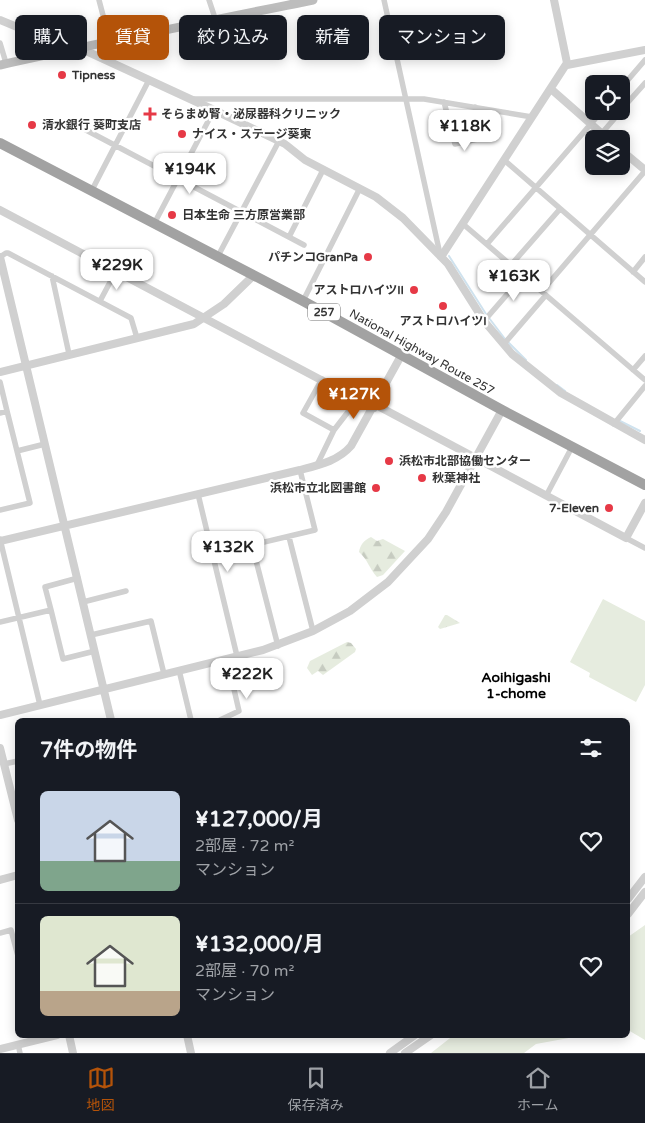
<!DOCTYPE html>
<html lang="ja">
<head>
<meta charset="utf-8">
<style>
	:root { --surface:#171b24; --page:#242831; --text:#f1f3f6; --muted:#9ea1a6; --line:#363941; --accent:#b45309 }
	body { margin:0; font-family:"Varela Round","Noto Sans JP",sans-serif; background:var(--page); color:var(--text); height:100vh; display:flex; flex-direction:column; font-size:19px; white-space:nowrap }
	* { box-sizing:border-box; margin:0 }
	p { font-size:16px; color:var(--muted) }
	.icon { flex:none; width:28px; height:28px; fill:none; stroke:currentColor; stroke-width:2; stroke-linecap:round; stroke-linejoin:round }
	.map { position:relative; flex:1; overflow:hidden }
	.panel { position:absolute; left:15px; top:718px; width:615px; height:320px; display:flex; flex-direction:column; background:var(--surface); border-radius:8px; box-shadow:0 2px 12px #0003 }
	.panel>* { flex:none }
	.top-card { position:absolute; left:15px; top:15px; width:615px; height:45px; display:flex; gap:10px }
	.controls { position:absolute; left:585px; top:75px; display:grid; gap:10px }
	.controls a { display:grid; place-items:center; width:45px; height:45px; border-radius:8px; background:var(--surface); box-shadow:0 2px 12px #0003; font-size:25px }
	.price { position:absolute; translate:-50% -42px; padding:0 11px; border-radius:10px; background:#fff; color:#222; font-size:16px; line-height:32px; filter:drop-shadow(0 1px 2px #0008) }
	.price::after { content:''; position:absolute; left:50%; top:30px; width:15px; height:11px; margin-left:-8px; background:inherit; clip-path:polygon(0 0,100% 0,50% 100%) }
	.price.active { background:var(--accent); color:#fff }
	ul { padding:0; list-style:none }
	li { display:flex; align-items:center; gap:15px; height:125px; padding:0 25px }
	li+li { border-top:1px solid var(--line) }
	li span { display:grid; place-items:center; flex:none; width:140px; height:100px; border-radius:8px; color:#555 }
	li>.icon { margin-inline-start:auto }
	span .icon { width:60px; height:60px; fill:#fffc; stroke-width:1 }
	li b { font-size:21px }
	h2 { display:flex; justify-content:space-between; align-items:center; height:60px; padding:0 25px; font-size:21px }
	.chip { padding:0 18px; border-radius:8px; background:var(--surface); box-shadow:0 2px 12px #0003; font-size:18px; line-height:45px }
	.chip.active { background:var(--accent); color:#fff }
	.menu { display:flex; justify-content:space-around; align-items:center; height:70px; border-top:1px solid var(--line); background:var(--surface); font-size:14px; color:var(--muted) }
	.menu a { display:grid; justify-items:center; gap:2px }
	.menu .active { color:var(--accent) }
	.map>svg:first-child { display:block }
	.grass { fill:#e6ecdf }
	.forest { fill:url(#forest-firs) }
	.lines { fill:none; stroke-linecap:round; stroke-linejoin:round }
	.stream { stroke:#cfe2ee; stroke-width:2 }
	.minor { stroke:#d0d0d0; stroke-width:5.5 }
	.tertiary { stroke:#d0d0d0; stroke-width:8 }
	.secondary { stroke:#bdbdbd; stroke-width:9 }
	.trunk { stroke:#a2a2a2; stroke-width:10 }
	.poi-dot { fill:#e63946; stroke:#fff; stroke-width:2 }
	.labels { text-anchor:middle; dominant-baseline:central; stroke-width:5; stroke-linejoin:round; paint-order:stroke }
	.shield { fill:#fff; stroke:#707070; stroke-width:1 }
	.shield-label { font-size:11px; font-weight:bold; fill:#333 }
	.poi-label { font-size:12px; font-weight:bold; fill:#333; stroke:#fff; text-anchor:start }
	.street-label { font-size:12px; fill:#333; stroke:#fff }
	.neighbourhood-label { font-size:14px; font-weight:bold; fill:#000; stroke:#fff }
</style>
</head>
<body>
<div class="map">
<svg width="645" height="1053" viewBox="0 0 645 1053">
	<defs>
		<pattern id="forest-firs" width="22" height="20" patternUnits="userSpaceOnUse" patternTransform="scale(1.25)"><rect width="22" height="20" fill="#e6ecdf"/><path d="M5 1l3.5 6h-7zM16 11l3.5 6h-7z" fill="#c6cbc0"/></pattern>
	</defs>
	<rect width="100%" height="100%" fill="#fff"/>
	<!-- grass -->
	<path class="grass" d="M603,599L645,621V685L636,702L589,677L590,673L570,662Z
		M645,925V1040L628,1030V937Z
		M454,1035H585L536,1044L524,1053H431Z"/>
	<!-- forest -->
	<path class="forest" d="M371,537L377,541L383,539L405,551L383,575L377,577C369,568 368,560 359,552C360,545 364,540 371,537Z
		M445,615H447L460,623L440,629L438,627Z
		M347,642L351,643L356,649L355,652L323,675L318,671L312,675L307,668L310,661Z"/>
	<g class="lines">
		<!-- stream -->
		<path class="stream" d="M449,256L486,314L505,339
			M508,342L526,360
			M557,385L565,391
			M620,421L640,431"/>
		<!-- minor -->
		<path class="minor" d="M99,0L110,42
			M209,0L216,21
			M384,0L440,254
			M0,43L6,63
			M621,88L645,60
			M194,99H424L532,117
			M444,102L455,144L482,138L475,107
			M621,110L645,83
			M84,129L304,245
			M602,133L621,111
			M504,160L645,282
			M92,190L149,80
			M155,222L214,110
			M463,224L645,380
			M289,237L323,170
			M487,244L602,111
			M218,256L279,141
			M0,257L6,253H8L131,318L137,338
			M511,265L560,209
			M633,272L645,257
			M52,276L69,354
			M542,291L645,171
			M100,301L116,271
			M303,301L360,188
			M484,321L523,276
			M504,344L546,295
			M633,370L645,356
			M0,382L7,411L0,413
			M614,424L645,386
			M334,430L358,399
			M17,451L45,444
			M317,465L334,430L303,413L322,379
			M198,494L237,656
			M546,496L572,447
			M0,510L30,503L7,411
			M289,537L313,631
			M626,538L645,548
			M0,539L40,705
			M252,545L278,646
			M214,554L315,530L300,470
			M83,602L126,591
			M51,610L63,659L95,651
			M0,622L51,610L45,587L78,578
			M91,635L151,621L164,674
			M179,670L191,720
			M220,720L239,711L227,659
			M4,764L18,761
			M0,933L11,930L18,956
			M18,1044L20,1053"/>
		<!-- tertiary -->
		<path class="tertiary" d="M0,20L58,44L84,50L214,110L285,144L305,160L376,197L403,218L448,264L484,321L512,354L561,393L645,440
			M567,65L645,50
			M551,89L608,139
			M621,150L645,170
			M0,210L374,408
			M0,257L111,720
			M441,257L567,63L554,0
			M0,372L194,324L224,304L254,275
			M376,405L626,538L645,503
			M0,541L300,470C319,465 338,461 351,446L402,354
			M0,715L263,650L313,631L350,611L388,582L428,539L446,512L502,410
			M0,748L18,820
			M0,880L18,875
			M628,899L645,877
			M628,914L645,892
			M69,1035L73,1053
			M187,1035L191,1053
			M0,1049L57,1035
			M390,1053L415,1035
			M405,1053L431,1035"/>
		<!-- secondary -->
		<path class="secondary" d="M0,65C104,42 209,21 313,0"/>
		<!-- trunk -->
		<path class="trunk" d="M0,143L303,301L502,410L645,485"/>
	</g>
	<!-- markers -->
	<g class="poi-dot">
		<circle cx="62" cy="75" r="5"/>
		<path d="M147.5 106.5h5v5h5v5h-5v5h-5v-5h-5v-5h5z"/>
		<circle cx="32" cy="125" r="5"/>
		<circle cx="182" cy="134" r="5"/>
		<circle cx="172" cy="215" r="5"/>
		<circle cx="368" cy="257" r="5"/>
		<circle cx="414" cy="290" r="5"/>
		<circle cx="443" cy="306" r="5"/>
		<circle cx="389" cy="461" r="5"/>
		<circle cx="422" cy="478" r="5"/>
		<circle cx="376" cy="488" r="5"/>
		<circle cx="609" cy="508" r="5"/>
	</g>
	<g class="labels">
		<!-- shield labels -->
		<rect class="shield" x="308" y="303.5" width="32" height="17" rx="4"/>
		<g class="shield-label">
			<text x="324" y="312">257</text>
		</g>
		<!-- poi labels -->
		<g class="poi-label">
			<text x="72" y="75">Tipness</text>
			<text x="161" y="114">そらまめ腎・泌尿器科クリニック</text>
			<text x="42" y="125">清水銀行 葵町支店</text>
			<text x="192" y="134">ナイス・ステージ葵東</text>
			<text x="182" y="215">日本生命 三方原営業部</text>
			<text x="358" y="257" text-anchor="end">パチンコGranPa</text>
			<text x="404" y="290" text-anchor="end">アストロハイツII</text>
			<text x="443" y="321" text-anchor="middle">アストロハイツI</text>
			<text x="399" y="461">浜松市北部協働センター</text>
			<text x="432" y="478">秋葉神社</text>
			<text x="366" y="488" text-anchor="end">浜松市立北図書館</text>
			<text x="599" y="508" text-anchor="end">7-Eleven</text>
		</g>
		<!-- street labels -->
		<g class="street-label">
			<text transform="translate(422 352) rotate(29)">National Highway Route 257</text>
		</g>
		<!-- neighbourhood labels -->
		<g class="neighbourhood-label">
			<text x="516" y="677">Aoihigashi<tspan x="516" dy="16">1-chome</tspan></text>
		</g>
	</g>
</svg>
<div class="controls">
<a><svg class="icon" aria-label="locate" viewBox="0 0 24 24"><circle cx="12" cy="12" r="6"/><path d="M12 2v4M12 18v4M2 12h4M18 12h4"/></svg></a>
<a><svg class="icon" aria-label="layers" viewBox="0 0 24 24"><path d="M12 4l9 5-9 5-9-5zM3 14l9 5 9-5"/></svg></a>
</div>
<b class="price" style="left:465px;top:152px">¥118K</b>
<b class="price" style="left:190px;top:195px">¥194K</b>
<b class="price" style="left:117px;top:291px">¥229K</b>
<b class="price" style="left:514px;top:302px">¥163K</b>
<b class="price active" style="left:354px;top:420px">¥127K</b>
<b class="price" style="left:228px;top:573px">¥132K</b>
<b class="price" style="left:247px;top:700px">¥222K</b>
<div class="top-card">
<a class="chip">購入</a>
<a class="chip active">賃貸</a>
<a class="chip">絞り込み</a>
<a class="chip">新着</a>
<a class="chip">マンション</a>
</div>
<section class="panel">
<h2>7件の物件<svg class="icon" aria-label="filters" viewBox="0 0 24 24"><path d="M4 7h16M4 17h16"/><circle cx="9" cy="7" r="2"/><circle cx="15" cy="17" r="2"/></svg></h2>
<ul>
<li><span style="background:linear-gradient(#c9d6e8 70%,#7fa58c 0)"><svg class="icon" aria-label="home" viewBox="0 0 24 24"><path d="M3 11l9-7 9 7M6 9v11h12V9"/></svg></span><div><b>¥127,000/月</b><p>2部屋 · 72 m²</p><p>マンション</p></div><svg class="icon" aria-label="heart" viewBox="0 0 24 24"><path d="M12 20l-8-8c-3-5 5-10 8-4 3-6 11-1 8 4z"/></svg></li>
<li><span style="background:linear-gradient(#dfe7d0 75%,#b9a48a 0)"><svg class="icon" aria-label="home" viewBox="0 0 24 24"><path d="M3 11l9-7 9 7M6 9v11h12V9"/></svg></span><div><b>¥132,000/月</b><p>2部屋 · 70 m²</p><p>マンション</p></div><svg class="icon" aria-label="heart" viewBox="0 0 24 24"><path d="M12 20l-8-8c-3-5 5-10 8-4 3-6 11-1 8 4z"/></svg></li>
</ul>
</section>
</div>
<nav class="menu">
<a class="active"><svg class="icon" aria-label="map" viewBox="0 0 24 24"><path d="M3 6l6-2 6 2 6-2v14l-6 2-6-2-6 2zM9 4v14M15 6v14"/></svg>地図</a>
<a><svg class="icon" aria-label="saved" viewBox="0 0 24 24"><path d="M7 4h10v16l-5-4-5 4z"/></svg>保存済み</a>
<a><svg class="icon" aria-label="home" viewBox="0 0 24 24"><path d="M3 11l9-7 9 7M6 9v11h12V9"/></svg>ホーム</a>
</nav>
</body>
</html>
